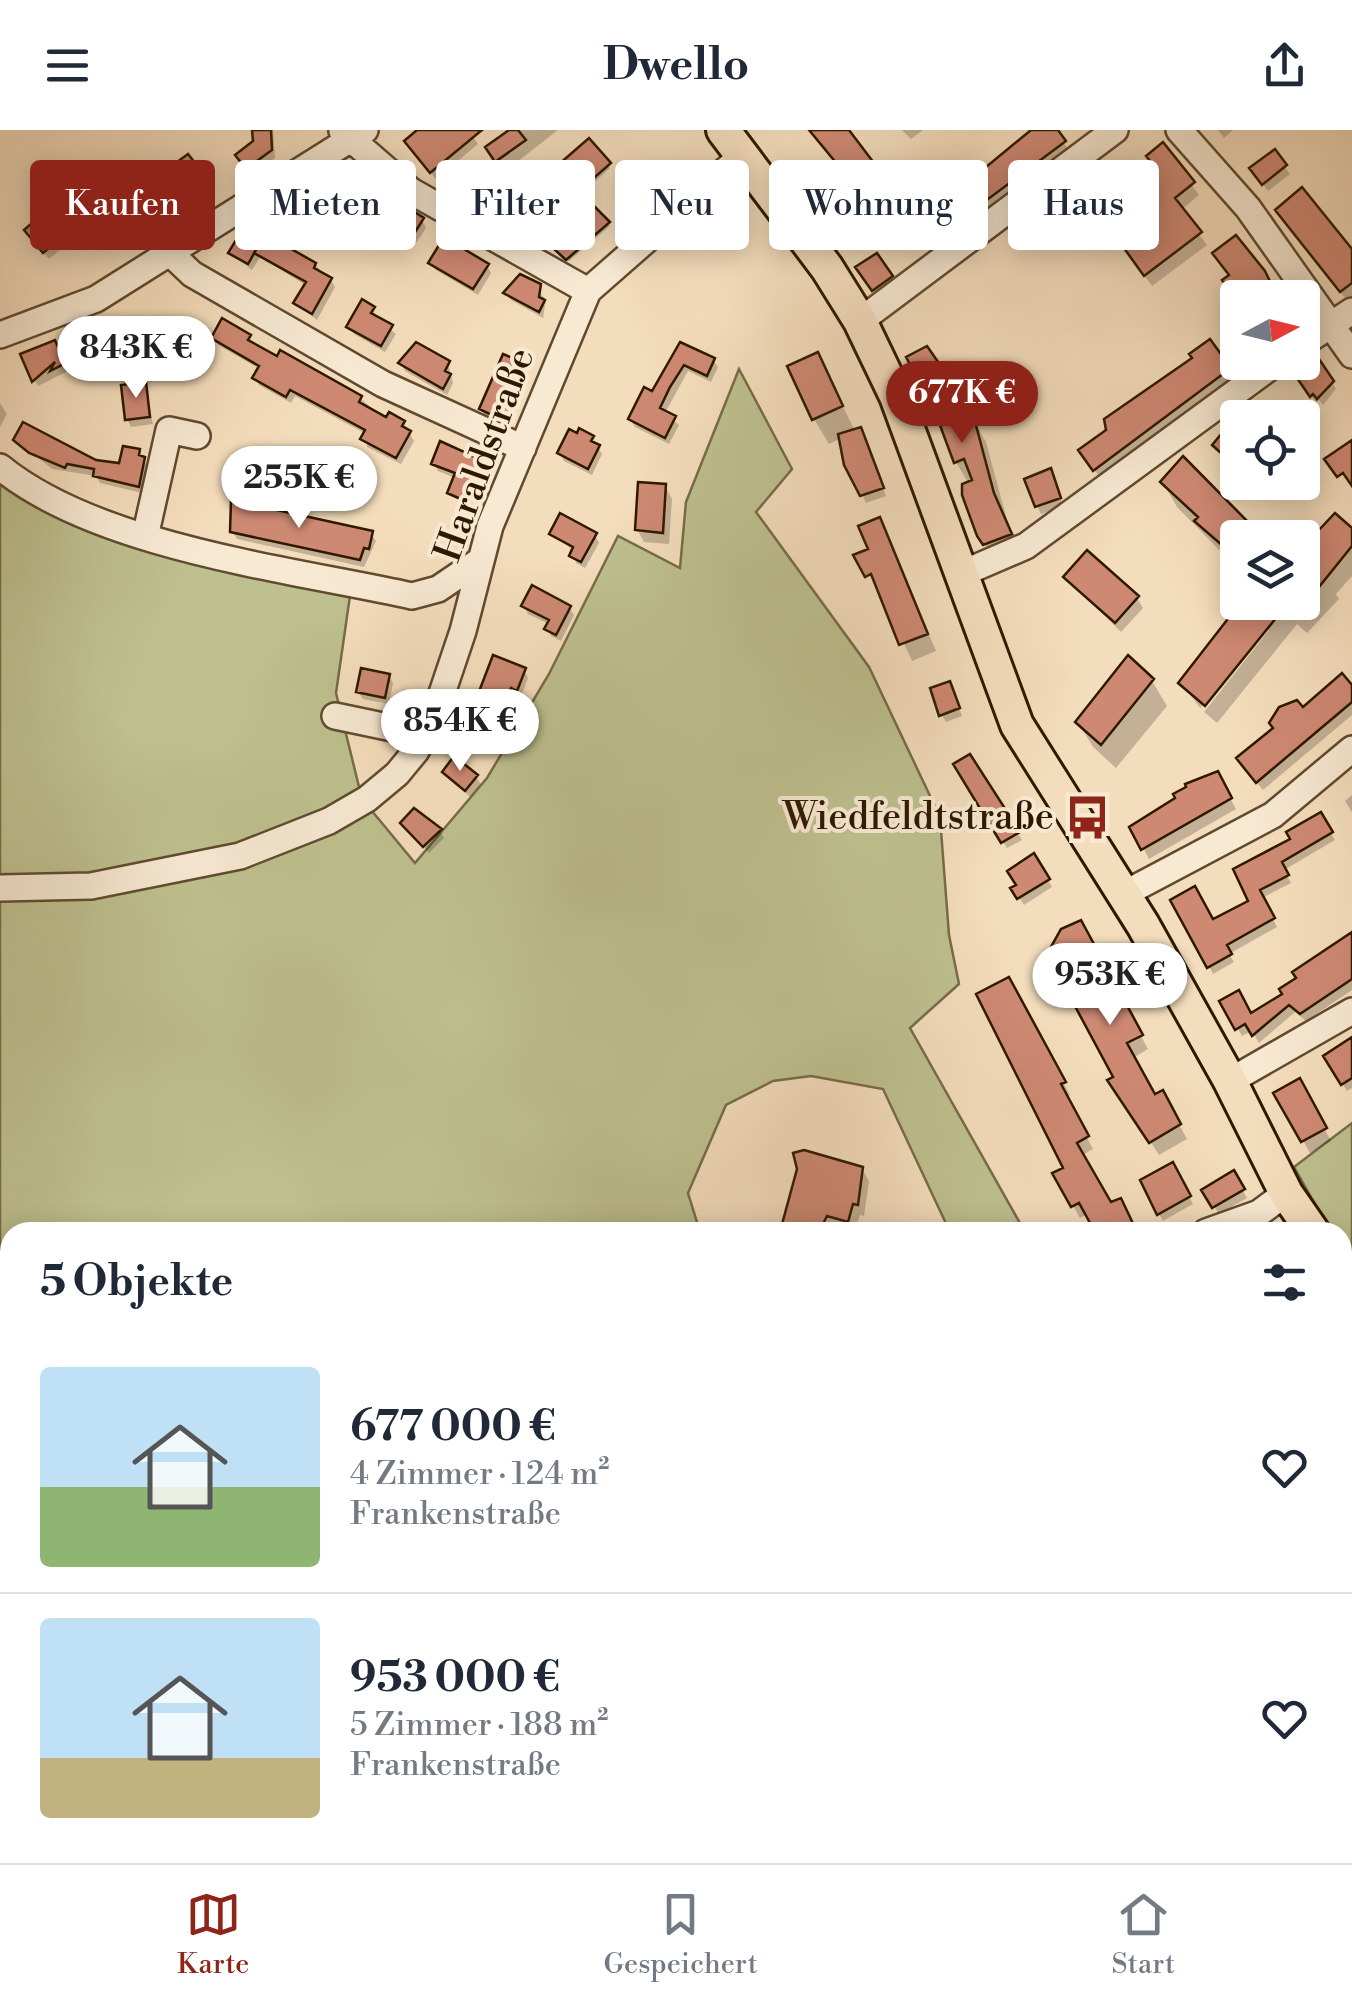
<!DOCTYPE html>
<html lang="de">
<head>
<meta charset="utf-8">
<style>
	:root { --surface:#fff; --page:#f6f6f7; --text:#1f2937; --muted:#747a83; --line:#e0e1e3; --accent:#8f2418 }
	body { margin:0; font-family:"Libre Bodoni",serif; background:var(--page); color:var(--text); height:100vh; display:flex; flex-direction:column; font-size:38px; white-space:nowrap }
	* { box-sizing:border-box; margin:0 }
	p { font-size:32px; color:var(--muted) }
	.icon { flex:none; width:55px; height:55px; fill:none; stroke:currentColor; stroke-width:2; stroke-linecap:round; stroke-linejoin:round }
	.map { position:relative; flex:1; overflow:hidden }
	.drawer { position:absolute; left:0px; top:1092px; width:1352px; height:642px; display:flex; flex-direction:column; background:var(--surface); border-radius:30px 30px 0 0; box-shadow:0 5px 25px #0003 }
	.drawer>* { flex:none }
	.banner { position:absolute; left:30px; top:30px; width:1292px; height:90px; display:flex; gap:20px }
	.needle { width:65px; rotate:83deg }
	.fabs { position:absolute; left:1220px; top:150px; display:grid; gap:20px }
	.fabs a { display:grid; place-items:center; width:100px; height:100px; border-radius:10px; background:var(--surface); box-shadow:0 5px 25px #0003; font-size:50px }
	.price { position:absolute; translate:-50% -85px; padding:0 22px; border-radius:35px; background:#fff; color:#222; font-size:32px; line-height:65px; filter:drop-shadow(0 2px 5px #0008) }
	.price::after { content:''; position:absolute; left:50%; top:60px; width:30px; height:22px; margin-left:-15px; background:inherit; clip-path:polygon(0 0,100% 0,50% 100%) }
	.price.current { background:var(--accent); color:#fff }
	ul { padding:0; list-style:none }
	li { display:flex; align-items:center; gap:30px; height:250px; padding:0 40px }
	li+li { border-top:2px solid var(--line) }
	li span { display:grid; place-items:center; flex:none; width:280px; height:200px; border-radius:10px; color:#555 }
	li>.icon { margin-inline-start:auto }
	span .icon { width:120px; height:120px; fill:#fffc; stroke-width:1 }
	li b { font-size:42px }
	h2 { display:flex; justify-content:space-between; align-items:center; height:120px; padding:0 40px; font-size:42px }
	.tag { padding:0 35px; border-radius:10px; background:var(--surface); box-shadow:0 5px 25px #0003; font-size:35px; line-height:90px }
	.tag.current { background:var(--accent); color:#fff }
	header { display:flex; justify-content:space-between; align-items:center; height:130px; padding:0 40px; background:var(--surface); font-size:45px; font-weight:700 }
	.tabs { display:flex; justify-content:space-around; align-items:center; height:140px; border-top:2px solid var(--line); background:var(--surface); font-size:28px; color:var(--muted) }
	.tabs a { display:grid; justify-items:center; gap:5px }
	.tabs .current { color:var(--accent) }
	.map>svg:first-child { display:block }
	.green { fill:#bec08f; stroke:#766c48; stroke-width:2.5 }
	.shadow { fill:#0003 }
	.building { fill:#ce8973; stroke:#2e1900; stroke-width:2.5 }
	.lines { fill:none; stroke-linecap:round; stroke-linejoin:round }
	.minor-casing { stroke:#604a2f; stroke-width:30 }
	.major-casing { stroke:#2e1900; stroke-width:38 }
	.minor { stroke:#f8e9d3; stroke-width:25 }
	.major { stroke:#f4ddbc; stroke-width:32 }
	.labels { text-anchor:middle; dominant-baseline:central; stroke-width:8; stroke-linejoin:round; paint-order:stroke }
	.street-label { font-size:38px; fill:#2e1900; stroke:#f8e9d3 }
	.poi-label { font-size:38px; fill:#2e1900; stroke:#f8e9d3; text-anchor:end }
</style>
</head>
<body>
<header><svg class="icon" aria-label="menu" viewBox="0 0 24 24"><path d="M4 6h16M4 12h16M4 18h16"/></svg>Dwello<svg class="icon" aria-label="share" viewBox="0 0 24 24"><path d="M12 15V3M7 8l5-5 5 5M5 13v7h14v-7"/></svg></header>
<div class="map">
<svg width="1352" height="1733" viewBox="0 0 1352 1733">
	<rect width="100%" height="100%" fill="#f4ddbc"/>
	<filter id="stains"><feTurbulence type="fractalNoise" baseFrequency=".002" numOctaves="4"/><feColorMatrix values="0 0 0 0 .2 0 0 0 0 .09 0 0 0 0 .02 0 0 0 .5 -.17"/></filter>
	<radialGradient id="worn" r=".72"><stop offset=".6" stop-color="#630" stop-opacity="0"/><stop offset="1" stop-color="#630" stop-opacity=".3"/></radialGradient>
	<!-- green -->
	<path class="green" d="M739,239L792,339L756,382L869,537L940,687L949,805L959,854L910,898L1025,1102H950L883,959L811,946L773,951L726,975L688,1063L700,1102H10V1725H1342L1343,1243L1352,1259V1733H0V770L205,747L291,717L367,675L415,733L487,648L549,544L618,406L680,438L686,372Z
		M0,341L31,370L351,459L336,563L360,661L286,700L247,712L76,749H0Z
		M1352,993V1139L1343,1123L1342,1102H1331L1294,1037Z"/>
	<!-- shadow -->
	<path class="shadow" d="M255,0H273L275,28L252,45L242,33L256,13Z
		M421,0H468L478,14L436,49L411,19Z
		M510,0H558L504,42L495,29Z
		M810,0H846L908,83L883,103L852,62L850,47Z
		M902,0H923L911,9Z
		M1036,0H1054L1068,19L954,104L941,88Z
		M1218,0H1233L1224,8Z
		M589,12L610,38L580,65L610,96L569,131L558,121L565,111L526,92L514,77Z
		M1162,15L1199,65L1181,80L1207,115L1152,156L1102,87L1153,32Z
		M1274,22L1290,44L1268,61L1257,46Z
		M204,49L208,56L126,118L108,96Z
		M78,58L100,86L49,129L31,108Z
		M422,90L426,98L416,113L390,91Z
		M1285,92L1352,125V169L1348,172Z
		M258,115L315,135L331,150L335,157L317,190L296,173L307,156L260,127L252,140L231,123Z
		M431,133L487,135L491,143L478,165L436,140Z
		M863,145L891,148L895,155L878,167Z
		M520,148L546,169L543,188L511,170L506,163Z
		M373,178L376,188L396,204L385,222L354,204L349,197Z
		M109,192L132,233L120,241L108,221L38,256L34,249L58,220Z
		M249,207L255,216L360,268L387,291L403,292L414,311L401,334L367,317L366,304L295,266L291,273L259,255L255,248L260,239L218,215L213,208Z
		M681,215L713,230L718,237L711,252L688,241L665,283L679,295L669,314L635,297L630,289L653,264Z
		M817,225L855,301L864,307L886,366L866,373L843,323L842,308L829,314L814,289L791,237Z
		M1195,229L1229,239L1233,247L1099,346L1085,328Z
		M401,233H448L453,253L447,265L405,241Z
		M1319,233L1336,259L1323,275L1319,270L1316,273L1298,246Z
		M521,234L525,242L502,294L486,287L481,279Z
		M145,255L153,294L131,297L127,289Z
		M961,269L986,312L1007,390L1025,430L999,439L985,414L969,354L956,332Z
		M0,273L7,284L0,297Z
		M592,308L602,324L592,345L564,331L560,323Z
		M16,310L121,336L138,321L148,337L142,363L100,353L96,346L52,339Z
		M480,332L485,339L468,376L450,363L455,348L438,341L434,334Z
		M1054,349L1063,376L1041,384L1037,376Z
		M1163,352L1253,400L1257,408H1238V439L1177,377Z
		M665,356L672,369L669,414L644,412L637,399Z
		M879,390L936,521L912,531L880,461L857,427L871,421Z
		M232,401L371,404L376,411L364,437L237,409Z
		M1352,401V446L1336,464L1339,469L1307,503L1297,494L1217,593L1204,582L1269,500L1266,497L1200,578L1182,553L1265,472H1302Z
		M552,404L595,405L599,413L585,438L576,433L574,421Z
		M1066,447L1137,468L1143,478L1121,502Z
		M524,476L569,478L574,485L561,511L551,506L549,494L528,484Z
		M1128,528L1152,551L1167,576L1116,638L1093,617L1078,592Z
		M524,540L528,548L521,567L515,564L499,606L474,600L469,593Z
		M389,546L393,553L389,574L363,569L358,562Z
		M1352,559V585L1263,660L1245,639Z
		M953,562L962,586L946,592L942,585Z
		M969,627L1022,710L1007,718L956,635Z
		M445,642L476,647L481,654L470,667Z
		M1217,644L1236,679L1149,729L1133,698L1202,648Z
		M1352,665V682L1345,671Z
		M1320,685L1335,710L1284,740L1291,753L1262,768L1277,797L1229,824L1234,832L1213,844L1173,771L1212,792L1251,772L1294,710Z
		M403,693L440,701L444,708L429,723Z
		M1033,727L1052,757L1024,775L1014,759Z
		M1080,794L1148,919L1133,928L1154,967L1162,963L1187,1009L1159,1025L1111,951L1116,948Z
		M1343,807H1352V860L1306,891L1295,882L1259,913L1252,901L1242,906L1223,872L1251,886L1285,865L1299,849L1295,842Z
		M1008,850L1070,965L1065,967L1093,1019L1081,1026L1110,1076L1127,1083L1136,1102H1098L1088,1084L1080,1088L1055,1044L1066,1039Z
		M1352,914V958L1347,961L1326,927Z
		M1299,952L1331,1011L1310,1023L1277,964Z
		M1172,1035L1193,1074L1163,1091L1159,1084Z
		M862,1039L869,1051L864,1086L860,1085L855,1102L833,1098L831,1102H787L784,1098Z
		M1233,1044L1247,1068L1219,1084L1205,1060Z"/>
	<!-- building -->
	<path class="building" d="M252,0H271L272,20L246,39L235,25L253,11Z
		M417,0H482L430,43L404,11Z
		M509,0H518L526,10L495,32L485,17Z
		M809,0H849L905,74L878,97L845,54L847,46Z
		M1031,0H1058L1066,11L948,99L934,80Z
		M589,8L611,33L579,61L610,92L566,130L553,118L563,109L522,89L511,76Z
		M1163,12L1195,52L1175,68L1202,102L1144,146L1093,75L1150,31L1146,26Z
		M1275,19L1287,35L1262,55L1249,38Z
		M188,24L206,47L120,113L101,88Z
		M78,54L98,77L43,123L24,100Z
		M1302,57L1352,119V153L1340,162L1275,80Z
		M399,72L424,88L412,107L387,91Z
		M241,102L260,113L248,134L228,123Z
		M265,104L316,133L314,138L332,148L312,184L293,173L306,152L254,123Z
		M1236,105L1265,141L1278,168H1249L1245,163L1237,170L1222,150L1229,145L1212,123Z
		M444,107L489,134L473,159L428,133Z
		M877,123L893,146L872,161L855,137Z
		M520,144L541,154L539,167L545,170L539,182L503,163Z
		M362,169L375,177L371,183L393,195L381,216L346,197Z
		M110,188L130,225L114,235L102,215L50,241L55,232L32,252L20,224L55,210L60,222L65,212Z
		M222,188L251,205L248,210L277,226L280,220L362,266L359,272L386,287L389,282L405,291L402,296L411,301L396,328L360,309L365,300L290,260L286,267L252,248L259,236L211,208Z
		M1210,209L1231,238L1093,341L1078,320L1106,300L1104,289L1192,228L1189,224Z
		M416,212L450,231L445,241L451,244L443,259L398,233Z
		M680,212L715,228L707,246L684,235L670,257L660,278L676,286L665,308L628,289L644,257L652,261Z
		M927,216L963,268L969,285L973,284L994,363L1012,404L983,415L977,406L962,365V354L972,350L964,329L954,333L934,279L906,227Z
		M818,222L843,276L812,290L787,236Z
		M503,224L522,232L498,288L479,279Z
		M1319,229L1334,251L1317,269L1313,264L1310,267L1295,245Z
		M146,252L150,287L125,290L121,255Z
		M1238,284V338L1212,315Z
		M23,292L96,330L119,333L123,316L140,319L139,325L145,327L139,357L93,346L94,339L67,334L65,338L29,323L13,310Z
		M861,297L884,358L860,366L844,335L838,304Z
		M579,298L594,306L591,311L600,315L588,339L557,323L569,299L577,303Z
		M1352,310V356L1343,343L1337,347L1324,329Z
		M440,311L482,330L463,370L447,363L455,343L431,334Z
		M1183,326L1255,399L1247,408H1238V429L1194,391L1198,387L1160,352Z
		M1051,338L1061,368L1035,377L1024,349Z
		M638,352L666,354L663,403L635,400Z
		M231,370L373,401L369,419L364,418L360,430L230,402Z
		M560,383L597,403L581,432L569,426L573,417L549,404Z
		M1335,383L1352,398V416L1302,478V418Z
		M880,387L928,504L899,515L871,444L865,447L853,425L868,419L858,396Z
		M1087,420L1139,466L1115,493L1063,447Z
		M532,455L571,476L556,505L544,499L549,490L521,476Z
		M1241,472H1289L1205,576L1178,553Z
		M493,525L526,538L517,561L511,558L495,599L481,593L479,598L467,593Z
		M1128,525L1154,549L1101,615L1075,592Z
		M361,538L390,544L385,568L356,562Z
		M1342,543L1352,555V572L1256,653L1236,628L1273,598L1269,593L1279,577L1297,570L1303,577Z
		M950,551L960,578L939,586L930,558Z
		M970,624L1020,702L1001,713L953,634Z
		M454,626L478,645L465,661L442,642Z
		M1218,641L1232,668L1141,720L1129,697L1175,668L1173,664L1186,657L1185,654Z
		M414,678L442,699L423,717L400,693Z
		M1321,682L1333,702L1282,732L1289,745L1260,760L1275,788L1227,815L1232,824L1207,838L1170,770L1195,756L1213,789L1248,771L1233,739L1290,709L1286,702Z
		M1034,723L1050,749L1017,769L1010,758L1016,755L1007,741Z
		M1081,790L1143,905L1127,913L1155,964L1163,960L1181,994L1149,1013L1107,950L1113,947L1047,824L1061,799Z
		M1352,802V849L1300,884L1289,875L1252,906L1245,894L1235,900L1219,871L1239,860L1251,883L1282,864L1279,859L1296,848L1292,842Z
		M1009,847L1066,952L1061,954L1089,1006L1077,1013L1111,1072L1121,1068L1137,1102H1095L1079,1073L1071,1077L1052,1043L1063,1038L976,864Z
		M1352,907V948L1341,955L1323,926Z
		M1300,948L1327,998L1301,1012L1273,963Z
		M804,1020L863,1037L858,1075L853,1074L848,1092L827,1086L819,1102L781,1098L797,1039L793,1023Z
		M1173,1032L1191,1066L1157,1085L1140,1050Z
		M1234,1040L1245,1059L1212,1078L1201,1060Z"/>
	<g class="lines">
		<defs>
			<path id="minor" d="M1179,0L1248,78L1352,225
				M342,1L411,61L588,161
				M171,124L192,144L383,254L523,318
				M860,191L1115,0
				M0,205L96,169L365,0
				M1302,214L1352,181
				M0,337C98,417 289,439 412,466L438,459L478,432
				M145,407L169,300L197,306
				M961,444L1026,416L1277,232
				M335,586L426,605
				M0,758L91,756L240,726L329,691L367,669L397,644L416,621L434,587L463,501L490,396L588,161L742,26
				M1124,764L1273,685L1352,619
				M1230,951L1352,881
				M1206,1102L1259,1083L1286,1063
				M359,1733L366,1725"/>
			<path id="major" d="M723,0L827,138L860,191L896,266L1017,595L1143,795L1230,951L1286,1063L1313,1102
				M1342,1158L1352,1175
				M1342,1208L1352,1226"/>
		</defs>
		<!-- minor casing -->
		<use href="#minor" class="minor-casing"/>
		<!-- major casing -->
		<use href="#major" class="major-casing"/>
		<!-- minor -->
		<use href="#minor" class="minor"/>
		<!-- major -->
		<use href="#major" class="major"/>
	</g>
	<!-- icons -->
	<defs>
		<symbol id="bus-bare" viewBox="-9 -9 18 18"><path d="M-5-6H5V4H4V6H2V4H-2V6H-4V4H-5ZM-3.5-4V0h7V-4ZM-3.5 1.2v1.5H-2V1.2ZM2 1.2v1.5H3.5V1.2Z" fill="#8f2418" stroke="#f8e9d3" stroke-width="2.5" paint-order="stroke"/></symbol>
	</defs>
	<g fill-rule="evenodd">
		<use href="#bus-bare" x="1056" y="656" width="63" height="63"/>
	</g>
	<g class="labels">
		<!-- street labels -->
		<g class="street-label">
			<text transform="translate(485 325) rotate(-70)">Haraldstraße</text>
		</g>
		<!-- poi labels -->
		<g class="poi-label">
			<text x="1054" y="687">Wiedfeldtstraße</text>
		</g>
	</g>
	<rect width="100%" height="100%" filter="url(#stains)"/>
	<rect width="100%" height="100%" fill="url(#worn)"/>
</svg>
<div class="fabs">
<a><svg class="needle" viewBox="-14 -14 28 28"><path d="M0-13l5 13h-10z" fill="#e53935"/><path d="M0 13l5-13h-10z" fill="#747a83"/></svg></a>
<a><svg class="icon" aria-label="locate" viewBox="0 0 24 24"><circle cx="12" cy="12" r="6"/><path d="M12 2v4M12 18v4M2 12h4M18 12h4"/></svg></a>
<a><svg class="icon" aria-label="layers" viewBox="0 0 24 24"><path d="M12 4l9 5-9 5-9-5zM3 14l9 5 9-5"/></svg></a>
</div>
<b class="price" style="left:136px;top:271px">843K €</b>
<b class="price current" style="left:962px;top:316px">677K €</b>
<b class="price" style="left:299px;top:401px">255K €</b>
<b class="price" style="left:460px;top:644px">854K €</b>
<b class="price" style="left:1110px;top:898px">953K €</b>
<div class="banner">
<a class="tag current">Kaufen</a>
<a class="tag">Mieten</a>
<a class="tag">Filter</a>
<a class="tag">Neu</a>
<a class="tag">Wohnung</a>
<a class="tag">Haus</a>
</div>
<section class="drawer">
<h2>5 Objekte<svg class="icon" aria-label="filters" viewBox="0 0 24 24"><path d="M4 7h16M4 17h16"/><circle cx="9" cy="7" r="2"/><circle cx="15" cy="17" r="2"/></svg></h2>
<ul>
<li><span style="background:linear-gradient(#bfe0f5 60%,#8fb573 0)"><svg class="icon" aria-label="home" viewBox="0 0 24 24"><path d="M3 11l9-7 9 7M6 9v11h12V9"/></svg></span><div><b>677 000 €</b><p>4 Zimmer · 124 m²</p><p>Frankenstraße</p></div><svg class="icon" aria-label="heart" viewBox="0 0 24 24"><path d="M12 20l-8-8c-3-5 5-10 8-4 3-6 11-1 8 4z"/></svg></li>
<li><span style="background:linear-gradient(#bfe0f5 70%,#c2b280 0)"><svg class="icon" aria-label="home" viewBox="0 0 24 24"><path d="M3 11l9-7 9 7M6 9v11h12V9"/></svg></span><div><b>953 000 €</b><p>5 Zimmer · 188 m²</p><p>Frankenstraße</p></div><svg class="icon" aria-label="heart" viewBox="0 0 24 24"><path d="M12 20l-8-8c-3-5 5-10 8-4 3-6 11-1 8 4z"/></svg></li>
</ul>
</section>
</div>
<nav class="tabs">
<a class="current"><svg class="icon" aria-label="map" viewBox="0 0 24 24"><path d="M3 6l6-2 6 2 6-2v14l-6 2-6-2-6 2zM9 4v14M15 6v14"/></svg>Karte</a>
<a><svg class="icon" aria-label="saved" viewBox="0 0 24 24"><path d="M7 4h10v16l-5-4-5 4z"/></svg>Gespeichert</a>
<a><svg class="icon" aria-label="home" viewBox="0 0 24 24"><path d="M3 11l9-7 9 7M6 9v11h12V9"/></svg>Start</a>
</nav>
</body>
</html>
